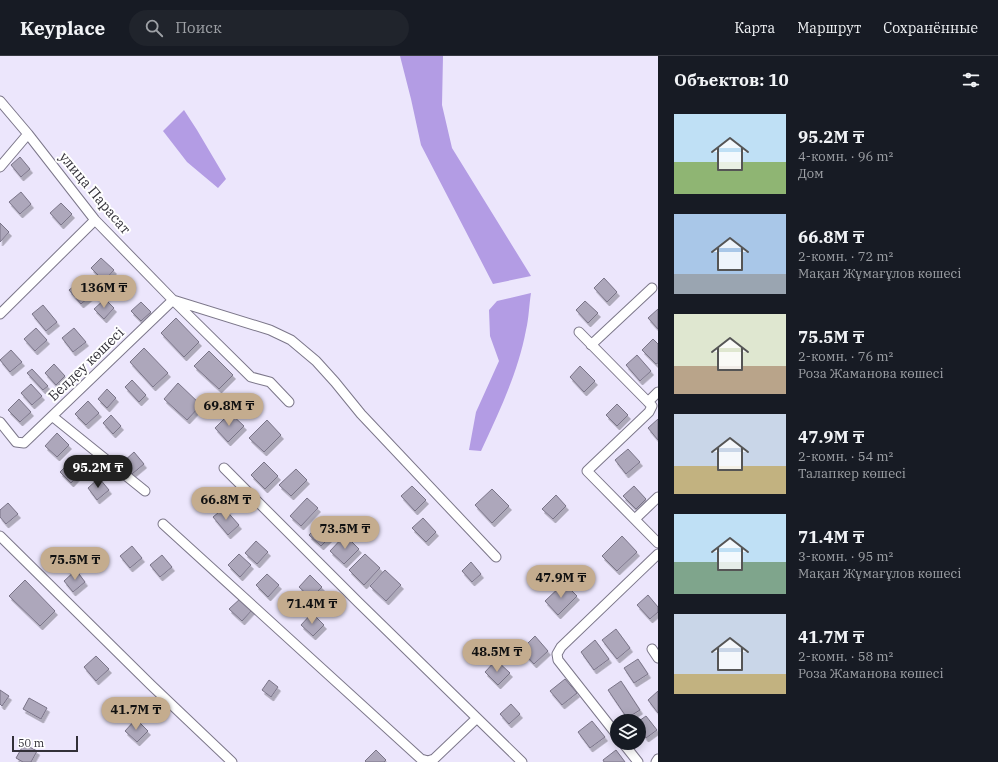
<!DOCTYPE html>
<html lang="ru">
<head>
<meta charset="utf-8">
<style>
	:root { --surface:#171b24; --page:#20242c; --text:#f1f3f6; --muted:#9ea1a6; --line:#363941; --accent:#c4ac8e }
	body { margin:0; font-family:"IBM Plex Serif",serif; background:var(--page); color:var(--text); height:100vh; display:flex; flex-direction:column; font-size:15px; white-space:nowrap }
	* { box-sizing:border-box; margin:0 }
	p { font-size:13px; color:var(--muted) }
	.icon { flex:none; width:22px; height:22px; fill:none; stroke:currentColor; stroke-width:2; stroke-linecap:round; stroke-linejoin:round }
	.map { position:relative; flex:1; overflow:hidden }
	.details { display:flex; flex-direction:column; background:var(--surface); width:340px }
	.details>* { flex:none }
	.fabs { position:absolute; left:610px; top:658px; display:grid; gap:8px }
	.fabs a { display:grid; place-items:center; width:36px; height:36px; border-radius:50%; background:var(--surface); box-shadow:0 2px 10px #0003; font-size:20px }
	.scale { position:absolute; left:12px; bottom:10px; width:66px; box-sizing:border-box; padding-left:4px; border:2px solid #323038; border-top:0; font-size:11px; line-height:14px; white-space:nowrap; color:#323038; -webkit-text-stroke:3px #fff; paint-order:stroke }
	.price { position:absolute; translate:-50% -34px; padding:0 9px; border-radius:14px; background:var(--accent); color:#111; font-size:13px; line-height:26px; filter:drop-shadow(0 1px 2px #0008) }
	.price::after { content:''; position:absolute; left:50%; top:24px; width:12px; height:9px; margin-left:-6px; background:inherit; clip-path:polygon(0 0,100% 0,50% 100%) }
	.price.on { background:#222; color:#fff }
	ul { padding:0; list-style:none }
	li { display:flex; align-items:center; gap:12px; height:100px; padding:0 16px }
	li span { display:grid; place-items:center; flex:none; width:112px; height:80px; border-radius:0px; color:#555 }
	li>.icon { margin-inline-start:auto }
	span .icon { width:48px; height:48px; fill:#fffc; stroke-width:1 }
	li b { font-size:17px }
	h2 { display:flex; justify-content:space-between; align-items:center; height:48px; padding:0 16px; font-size:17px }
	header { display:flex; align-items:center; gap:24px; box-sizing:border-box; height:56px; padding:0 20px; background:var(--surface); border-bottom:1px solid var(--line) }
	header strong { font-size:19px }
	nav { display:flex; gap:22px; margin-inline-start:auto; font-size:14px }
	.search { width:280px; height:36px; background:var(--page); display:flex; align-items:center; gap:10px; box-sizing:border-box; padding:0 14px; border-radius:22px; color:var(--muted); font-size:15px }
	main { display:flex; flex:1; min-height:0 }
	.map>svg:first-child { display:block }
	.forest { fill:#b39ce4 }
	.building { fill:#ada7bb; stroke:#7a7488; filter:url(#shadow) }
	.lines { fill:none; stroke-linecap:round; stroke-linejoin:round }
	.street-casing { stroke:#7c778a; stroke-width:11 }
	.street { stroke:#fff; stroke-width:9 }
	.labels { text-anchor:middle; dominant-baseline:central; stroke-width:4; stroke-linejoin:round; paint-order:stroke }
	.street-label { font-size:14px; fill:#323038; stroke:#fff }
</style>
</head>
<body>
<header>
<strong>Keyplace</strong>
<div class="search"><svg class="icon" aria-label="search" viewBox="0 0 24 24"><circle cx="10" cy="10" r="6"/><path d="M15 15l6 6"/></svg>Поиск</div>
<nav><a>Карта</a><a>Маршрут</a><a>Сохранённые</a></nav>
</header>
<main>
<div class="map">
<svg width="658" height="706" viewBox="0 0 658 706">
	<defs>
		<filter id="shadow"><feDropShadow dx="2.5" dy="4" stdDeviation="0" flood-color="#0004"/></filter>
	</defs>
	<rect width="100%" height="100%" fill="#ece6fc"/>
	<!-- forest -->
	<path class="forest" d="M400,0H443L442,49L452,92L531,220L493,228L421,89L411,43Z
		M184,54L197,74L226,123L218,132L187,106L163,75Z
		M531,237C529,249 529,262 526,274C518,317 499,356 481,395L469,394L476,356L499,305L490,280L489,254L497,245Z"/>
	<!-- building -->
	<path class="building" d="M20,101L30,113L21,121L11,109Z
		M21,136L31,148L20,158L9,146Z
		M61,147L72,158L61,169L50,157Z
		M0,167L9,176L0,186Z
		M101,202L114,214L104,225L91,212Z
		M604,222L617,236L607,246L594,232Z
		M82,224L94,237L81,248L69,234Z
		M105,243L114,252L104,263L94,253Z
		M585,245L598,257L588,267L576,254Z
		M141,246L151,256L141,265L131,255Z
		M43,249L57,266L46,275L32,258Z
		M658,253V273L648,262Z
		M176,262L199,286L184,301L161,277Z
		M36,272L47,284L35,295L24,283Z
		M74,272L86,286L73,296L62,282Z
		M653,283L658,288V307L656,308L642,294Z
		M144,292L168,317L153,331L130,306Z
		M11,294L22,306L10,316L0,304Z
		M209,295L233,319L219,333L194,310Z
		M637,299L651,315L640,325L626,309Z
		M54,308L65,320L56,329L45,317Z
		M580,310L595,325L584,336L570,321Z
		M32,313L48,330L43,334L27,317Z
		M132,324L146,339L139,346L125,331Z
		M178,327L201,349L187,364L164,343Z
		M31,328L42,340L32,349L21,337Z
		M107,333L116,342L107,352L98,343Z
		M19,343L31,356L20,366L8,354Z
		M88,345L99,357L86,369L75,358Z
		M617,348L628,359L617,370L606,359Z
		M230,357L244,370L228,386L215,372Z
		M111,359L121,370L113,378L103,367Z
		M658,363V384L648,372Z
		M267,364L281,379L264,396L249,382Z
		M57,377L69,389L57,401L45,390Z
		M628,393L640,406L626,418L615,404Z
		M134,396L144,408L132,418L122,407Z
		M74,402L85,412L71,427L60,416Z
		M264,406L278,420L265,433L251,419Z
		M296,413L307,424L291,440L279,429Z
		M99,422L109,434L97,444L88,432Z
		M412,430L426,444L415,455L401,440Z
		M634,430L646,443L636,453L623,440Z
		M492,433L509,450L492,467L475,449Z
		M556,439L566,450L553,463L542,453Z
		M307,442L318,452L301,470L290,460Z
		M8,447L18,458L6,468L0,461V454Z
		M224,452L239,469L228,479L213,461Z
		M326,461L338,473L321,490L309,479Z
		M423,462L436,476L426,486L412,472Z
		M345,479L359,493L344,508L330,495Z
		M622,480L637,496L617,515L602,500Z
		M256,485L268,496L257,508L245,497Z
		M132,490L142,502L130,512L120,500Z
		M239,498L251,509L240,521L228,509Z
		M365,498L380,512L364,529L349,514Z
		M162,499L172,511L160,521L150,509Z
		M471,506L481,518L472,526L462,515Z
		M76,514L85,526L73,536L64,525Z
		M385,514L401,529L386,545L370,530Z
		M267,518L279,529L268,541L256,529Z
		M310,519L322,531L311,542L299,531Z
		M25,524L55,555L40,570L9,540Z
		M564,527L577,540L558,559L545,545Z
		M648,539L658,551V556L650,563L637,549Z
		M241,542L253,553L242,565L229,553Z
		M312,557L324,569L313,580L301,569Z
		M616,573L630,592L617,603L602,584Z
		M535,580L548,595L534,608L521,594Z
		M595,584L609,603L594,614L581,596Z
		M96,600L109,613L96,625L84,611Z
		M638,603L648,618L634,627L624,612Z
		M496,604L510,617L498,629L485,616Z
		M565,623L577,637L562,649L550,635Z
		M269,624L278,631L271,641L262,634Z
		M621,625L640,654L627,662L608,634Z
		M0,634L9,640L2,650L0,648Z
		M658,635V657L648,644Z
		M29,642L47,652L41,663L23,653Z
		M511,648L520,658L509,668L500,658Z
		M646,660L657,674L646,682L639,673V665Z
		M136,663L148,675L137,686L125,675Z
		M592,665L605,681L590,692L578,676Z
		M24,688L37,695L31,706H23L16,702Z
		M376,694L386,704L384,706H366L365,705Z
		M616,694L625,706H604L603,704Z"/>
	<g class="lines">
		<defs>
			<path id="street" d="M0,45L28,78L95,164L173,244L251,321L270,326L289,346
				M0,111L28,78
				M173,244L270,274L291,284L316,305L335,326L361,358L496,501
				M0,258L95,164
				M579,276L652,350L649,356L587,415L658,487
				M591,289L652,232
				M648,346L658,336
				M52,360L145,435
				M0,366L16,386L24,387L173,244
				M224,412L359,547L522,706
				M635,463L658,441
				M163,468L421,703L428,705L434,703L477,662
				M0,480L151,629L232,706
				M652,593L658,602
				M617,679L558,604L557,598L561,591L658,498
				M623,687L638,706
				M656,706L658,703"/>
		</defs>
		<!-- street casing -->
		<use href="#street" class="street-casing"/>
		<!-- street -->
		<use href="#street" class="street"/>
	</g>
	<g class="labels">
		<!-- street labels -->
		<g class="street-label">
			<text transform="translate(95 137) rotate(50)">улица Парасат</text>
			<text transform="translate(86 308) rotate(-44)">Белдеу көшесі</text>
		</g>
	</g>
</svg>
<div class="fabs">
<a><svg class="icon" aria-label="layers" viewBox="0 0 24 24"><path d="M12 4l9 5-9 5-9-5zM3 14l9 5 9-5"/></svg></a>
</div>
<div class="scale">50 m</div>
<b class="price" style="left:104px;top:253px">136M ₸</b>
<b class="price" style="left:229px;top:371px">69.8M ₸</b>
<b class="price on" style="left:98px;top:433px">95.2M ₸</b>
<b class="price" style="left:226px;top:465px">66.8M ₸</b>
<b class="price" style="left:345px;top:494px">73.5M ₸</b>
<b class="price" style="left:75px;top:525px">75.5M ₸</b>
<b class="price" style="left:561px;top:543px">47.9M ₸</b>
<b class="price" style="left:312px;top:569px">71.4M ₸</b>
<b class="price" style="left:497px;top:617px">48.5M ₸</b>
<b class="price" style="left:136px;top:675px">41.7M ₸</b>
</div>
<section class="details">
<h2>Объектов: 10<svg class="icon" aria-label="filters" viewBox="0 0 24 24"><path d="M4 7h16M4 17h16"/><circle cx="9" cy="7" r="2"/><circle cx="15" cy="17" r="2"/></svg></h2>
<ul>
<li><span style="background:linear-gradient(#bfe0f5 60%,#8fb573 0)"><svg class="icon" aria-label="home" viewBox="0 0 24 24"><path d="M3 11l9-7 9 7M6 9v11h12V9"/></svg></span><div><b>95.2M ₸</b><p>4-комн. · 96 m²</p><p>Дом</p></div></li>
<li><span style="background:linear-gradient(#a9c7e8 75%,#9aa5b1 0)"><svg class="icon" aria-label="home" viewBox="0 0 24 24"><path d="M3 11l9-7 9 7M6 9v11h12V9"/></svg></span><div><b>66.8M ₸</b><p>2-комн. · 72 m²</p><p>Мақан Жұмағұлов көшесі</p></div></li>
<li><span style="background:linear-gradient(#dfe7d0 65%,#b9a48a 0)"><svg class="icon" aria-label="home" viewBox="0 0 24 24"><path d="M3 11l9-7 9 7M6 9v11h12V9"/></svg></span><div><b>75.5M ₸</b><p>2-комн. · 76 m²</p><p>Роза Жаманова көшесі</p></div></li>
<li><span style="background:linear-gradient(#c9d6e8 65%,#c2b280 0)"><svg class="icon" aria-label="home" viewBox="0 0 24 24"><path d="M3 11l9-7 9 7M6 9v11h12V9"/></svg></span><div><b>47.9M ₸</b><p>2-комн. · 54 m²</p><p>Талапкер көшесі</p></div></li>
<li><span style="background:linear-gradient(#bfe0f5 60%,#7fa58c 0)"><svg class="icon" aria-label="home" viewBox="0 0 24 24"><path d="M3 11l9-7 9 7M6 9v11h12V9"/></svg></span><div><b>71.4M ₸</b><p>3-комн. · 95 m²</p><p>Мақан Жұмағұлов көшесі</p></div></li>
<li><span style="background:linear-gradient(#c9d6e8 75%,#c2b280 0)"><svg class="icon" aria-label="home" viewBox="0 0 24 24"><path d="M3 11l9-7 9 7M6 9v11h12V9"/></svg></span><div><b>41.7M ₸</b><p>2-комн. · 58 m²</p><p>Роза Жаманова көшесі</p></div></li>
</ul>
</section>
</main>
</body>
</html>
